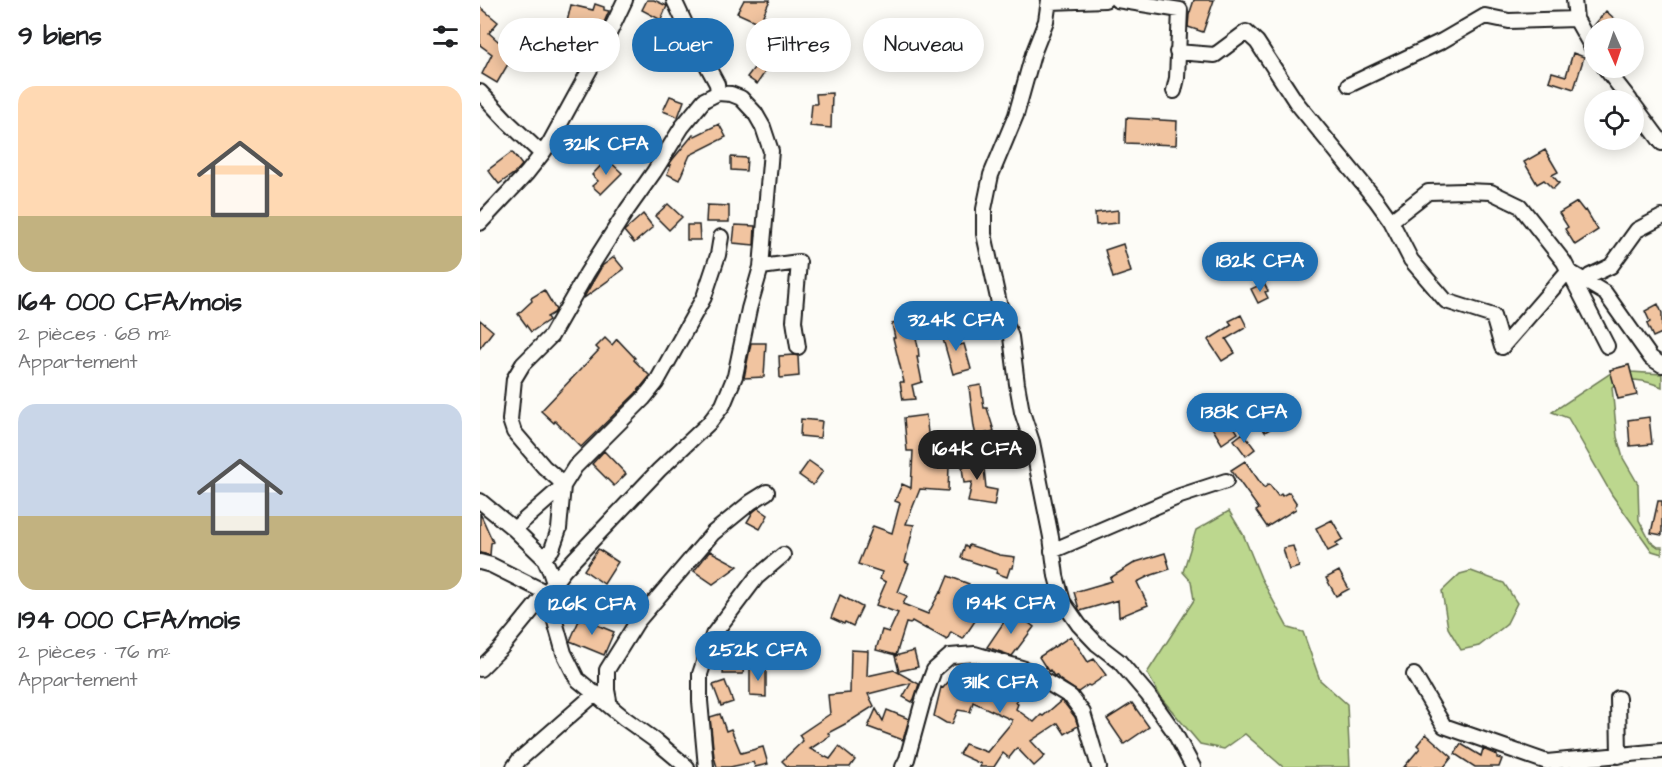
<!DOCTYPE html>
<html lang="fr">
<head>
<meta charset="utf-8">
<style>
	:root { --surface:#fff; --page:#f2f2f2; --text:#202124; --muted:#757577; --accent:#1f6fb2 }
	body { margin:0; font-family:"Architects Daughter",sans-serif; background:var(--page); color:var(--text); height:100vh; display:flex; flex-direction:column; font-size:22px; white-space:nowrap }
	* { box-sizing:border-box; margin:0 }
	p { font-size:20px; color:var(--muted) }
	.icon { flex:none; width:33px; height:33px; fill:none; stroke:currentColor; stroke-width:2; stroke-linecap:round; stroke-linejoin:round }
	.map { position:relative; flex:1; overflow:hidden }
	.details { display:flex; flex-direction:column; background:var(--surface); width:480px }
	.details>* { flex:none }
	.guide { position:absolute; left:18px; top:18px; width:570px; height:54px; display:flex; gap:12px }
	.needle { width:39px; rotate:177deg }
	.buttons { position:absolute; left:1104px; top:18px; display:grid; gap:12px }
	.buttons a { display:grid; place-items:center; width:60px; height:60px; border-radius:50%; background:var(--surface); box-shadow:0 3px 15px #0003; font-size:30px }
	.price { position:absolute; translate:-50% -51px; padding:0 14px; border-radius:21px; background:var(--accent); color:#fff; font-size:20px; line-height:39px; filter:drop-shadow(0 2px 3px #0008) }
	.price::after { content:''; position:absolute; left:50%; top:36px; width:18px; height:14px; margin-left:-9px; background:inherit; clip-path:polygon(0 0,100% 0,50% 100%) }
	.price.active { background:#222; color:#fff }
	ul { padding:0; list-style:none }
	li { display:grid; align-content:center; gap:12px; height:318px; padding:0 18px }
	li span { display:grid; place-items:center; height:186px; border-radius:18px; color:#555 }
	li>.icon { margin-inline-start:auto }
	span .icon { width:108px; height:108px; fill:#fffc; stroke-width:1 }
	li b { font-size:26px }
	h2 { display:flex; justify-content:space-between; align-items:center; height:72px; padding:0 18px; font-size:26px }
	.chip { padding:0 21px; border-radius:27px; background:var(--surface); box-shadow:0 3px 15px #0003; font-size:21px; line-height:54px }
	.chip.active { background:var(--accent); color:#fff }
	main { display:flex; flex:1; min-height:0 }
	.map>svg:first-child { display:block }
	.green { fill:#bcd78e; stroke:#6c7a55; stroke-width:1.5 }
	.building { fill:#f1c4a0; stroke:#1c1c1c; stroke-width:1.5 }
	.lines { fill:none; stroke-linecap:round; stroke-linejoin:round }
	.minor-casing { stroke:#1c1c1c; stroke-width:18 }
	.minor { stroke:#fdfcf7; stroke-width:14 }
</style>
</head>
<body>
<main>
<section class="details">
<h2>9 biens<svg class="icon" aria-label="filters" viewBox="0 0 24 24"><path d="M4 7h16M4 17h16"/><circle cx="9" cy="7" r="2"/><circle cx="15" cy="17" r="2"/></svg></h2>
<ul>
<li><span style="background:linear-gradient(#ffd9b3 70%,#c2b280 0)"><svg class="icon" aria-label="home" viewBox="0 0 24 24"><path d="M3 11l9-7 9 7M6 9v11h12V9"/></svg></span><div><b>164 000 CFA/mois</b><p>2 pièces · 68 m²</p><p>Appartement</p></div></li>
<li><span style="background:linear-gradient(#c9d6e8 60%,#c2b280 0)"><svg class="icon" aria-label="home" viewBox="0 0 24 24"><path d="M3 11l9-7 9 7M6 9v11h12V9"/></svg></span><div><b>194 000 CFA/mois</b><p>2 pièces · 76 m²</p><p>Appartement</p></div></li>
</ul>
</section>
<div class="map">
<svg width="1182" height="767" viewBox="0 0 1182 767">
	<rect width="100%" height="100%" fill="#fdfcf7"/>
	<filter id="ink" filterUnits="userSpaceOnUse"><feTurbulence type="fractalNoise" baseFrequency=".0167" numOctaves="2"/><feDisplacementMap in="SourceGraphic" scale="12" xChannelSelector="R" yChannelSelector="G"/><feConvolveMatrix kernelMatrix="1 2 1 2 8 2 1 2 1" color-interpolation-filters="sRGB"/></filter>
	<g filter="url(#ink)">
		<!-- green -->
		<path class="green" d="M1149,365L1151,372L1182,374V387C1168,381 1144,375 1132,387L1137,437L1143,458L1158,484L1159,520L1170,541L1178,547H1182V554L1172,551L1132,495L1088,418L1072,412L1131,373L1130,370Z
			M749,511L763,534L781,578L808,628L823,632L840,680L867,704L870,767H803L765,734L744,749L720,744L682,699L667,673L714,600L711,581L703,572L716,530Z
			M991,571L1024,583L1037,603L1026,625L999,646L981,650L968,628L962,591L980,574Z"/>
		<!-- building -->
		<path class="building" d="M167,0H174L187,6L181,20L162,10Z
			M264,0H290L283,15L290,18L284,33L296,38L288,57L277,52L279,47L268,42L277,22L257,13Z
			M714,0H734L723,32L708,27L709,15Z
			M115,4L124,7V10L129,11L119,34L86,26L91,5L113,10Z
			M0,7L18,22L9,33L18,41L40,55L32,67L28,64L17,83L2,74L12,54L0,45Z
			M1126,11L1138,22L1132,28H1112Z
			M1093,53L1104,57L1094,89L1069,81L1072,72L1086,76Z
			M280,60L289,66L277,84L267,77Z
			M352,93L351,128L330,126L332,104H337L336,94Z
			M190,96L204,101L198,117L183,111Z
			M646,118L697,121L696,145L645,143Z
			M239,124L246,137L210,155L199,180L187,174L191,165L188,166L193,159L213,135L215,136Z
			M1065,150L1078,172L1072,175L1079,183L1073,189L1064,180L1057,184L1044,162Z
			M32,152L42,165L36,172L19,184L8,170Z
			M251,157L267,158L266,171L251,170Z
			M127,159L142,173L121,194L112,186L118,181L112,175Z
			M1097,202L1104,211L1106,210L1118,230L1095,245L1085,229L1088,227L1079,213Z
			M188,204L202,217L189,230L175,216Z
			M227,205L249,206V222H226Z
			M638,210V223L616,225L615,213Z
			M163,214L173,227L154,243L144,231Z
			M207,225H219L220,240H207Z
			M255,225L275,226L274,245L253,243Z
			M643,244L651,272L633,278L625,250Z
			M134,257L144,269L104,298V297L122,266Z
			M784,283L788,291L785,292L788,298L778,303L771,289Z
			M64,290L76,310L74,313L67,317L69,320L51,332L38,314L52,301L51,298Z
			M1178,304L1182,313V333L1173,337L1167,324L1170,322L1165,311Z
			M761,315L767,327L746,339L755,353L742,361L728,340L752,325L749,321Z
			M0,320L13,331L0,348Z
			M423,321L427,335L435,333L438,347L439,357H437L442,382L432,385L435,399L423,400L420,382H424L413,338H415L412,324Z
			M476,328L480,345L484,344L491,369L473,374L461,332Z
			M125,338L132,345L137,339L155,358L154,360L170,376L156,393L101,447L75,421L74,423L61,411L119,350L116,347Z
			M271,343H286L284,377L264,378Z
			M314,355L318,356L319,376L300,378L299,356Z
			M1149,365L1157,395L1138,399L1130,370Z
			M501,385L504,408H507L514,431L496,436L494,427L489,387Z
			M730,400L743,418L747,416L758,433L742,444L731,426L733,425L720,406Z
			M786,406L798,424L785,432L773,414Z
			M446,415L450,451L449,465L469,466L468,491L440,489L426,524L434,525L425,562L429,564L418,592L427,596L423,604L448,614L460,592L461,593L468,576L489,584L479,611L495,621L483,639L471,632L467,640L446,628V629L432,621L430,624L426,623L416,655L396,650L402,630L409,632L418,613L396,605L406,582L400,579L402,572L378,564L393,526L412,533L420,503L415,501L422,484L431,488L433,451H427L424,418Z
			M1169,417L1172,444L1150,446L1148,420Z
			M321,419L342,421L340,438L320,436Z
			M763,433L775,449L766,456L754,440Z
			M496,449L497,469L504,468L506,488L517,490L514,506L488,502L492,482L484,483L482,467H484L483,450Z
			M124,451L146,474L134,486L112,464Z
			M329,461L343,471L333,485L319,475Z
			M765,461L784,488L789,484L798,496L801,494L802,496L809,492L817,504L815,506L816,509L787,527L776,511L779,509L751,470Z
			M1178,501H1182V535L1171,533Z
			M278,508L288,515L280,529L267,522L273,512Z
			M0,513L13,542L11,543L10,555L0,553Z
			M852,520L863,539L856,543L858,546L848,551L836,528Z
			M489,545L520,555L535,557L533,568H530L527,577L516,573L517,570L481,558L485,546L488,548Z
			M813,546L819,567L809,570L803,548Z
			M118,549L138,562L124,584L104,570Z
			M230,551L258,566L233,584L214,571Z
			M685,553L690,569L669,576L657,582L668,605L639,617L638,600L600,611L599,609L594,592L632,581L630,578L656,562Z
			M859,571L869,589L856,596L846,578Z
			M360,595L382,607L373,626L365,622L364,624L351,618Z
			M532,610L554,627L532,656L507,647Z
			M100,618L134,632L124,655L90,641Z
			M591,636L608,662L614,659L626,675L610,686L608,685L598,692L579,679L576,675L574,676L570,670L568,671L559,657Z
			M371,650L388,651L387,676L414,670L439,684L434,699L432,702L423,697L431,683L388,694L394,706L367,723L348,733L350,736L330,749L350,759L359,747L375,760L370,767H308L302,761L323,741L319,735L350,714L348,695L370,693Z
			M434,651L438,667L419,671L415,656Z
			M244,663L264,664L263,674H243Z
			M270,666L286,667V697L270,696Z
			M482,666L504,677L506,675L516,682L520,671L541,677L546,680L536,703L538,704L536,709L554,722L561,715L563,716L581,701L585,704L595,717L598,726L585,734L578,723L551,741L565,756L554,766L537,748L529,758L523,753L514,767H500L501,764L479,754L485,744L507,752L532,722V720L493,702L490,712L478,710L472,724L466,723L454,716L461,687L463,688Z
			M245,681L253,702L241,706L233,685Z
			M652,703L669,727L644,744L627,719Z
			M396,709L403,721L407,710L429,719L423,740L388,727Z
			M240,714L246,731L251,729L261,753L283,747L288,764L275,767L273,762L250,767H237L234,757L230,717Z
			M946,734L972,757L964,767H924L940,748L937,745Z
			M981,744L1001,756L1003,749L1017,755V758L1022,759L1019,767H995L975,754Z"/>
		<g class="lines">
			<defs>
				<path id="minor" d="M194,0L209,32L237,84L238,93
					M569,0L566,21L553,54L536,115L511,175L504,209V234L519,303L531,337L537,384L542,412L552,442L571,537L576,576L583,602L599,625L617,644L639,661L668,695L693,730L713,767
					M637,0L700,10L697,78L694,91
					M1094,0L1096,19L1114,51
					M570,2L625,0
					M697,52L735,55L766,32L777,42L816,102L896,200L911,221L931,260L966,301L1013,316L1022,347
					M1125,68L1150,100
					M869,85L962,41L1005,16L1029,21L1096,19
					M0,92L28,122L62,154L47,173L0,223
					M1154,105L1182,143
					M62,154L69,144L126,40L145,0
					M911,221L948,192L985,191L1011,192L1040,206L1084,262L1127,346
					M281,267L319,262L314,321L318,347
					M1105,281L1110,276L1131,266L1157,230L1182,217
					M1022,347L1088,271L1125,293L1171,358L1182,365
					M0,501L34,529L64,558L70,571L74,583L21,648L0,669
					M34,529L83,486L78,479L64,467L34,432L30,420L34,379L43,364L71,336L107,273L147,210L174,172L202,127L224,100L238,93L251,94L261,98L275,113L283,127L291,151L281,267L269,309L255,376L243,405L229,423L179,470L84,570L74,583
					M572,551L700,496L746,481
					M64,558L72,549L79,529L83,486L95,467L163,399L176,383L224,297L238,255L241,237
					M0,562L11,565L67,593L84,653L97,679L144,718L176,741L207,767
					M934,675L964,726L1067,762L1182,751
					M1138,698L1139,756
					M130,706L127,690V670L157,622L233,533L271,502L287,492
					M34,767L39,760L116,693
					M226,767L220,701V674L233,635L276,578L303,555
					M423,767L427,759L444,697L454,670L470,656L495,654L545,669L591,697L603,713L619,767"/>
			</defs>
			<!-- minor casing -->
			<use href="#minor" class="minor-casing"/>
			<!-- minor -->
			<use href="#minor" class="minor"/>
		</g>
	</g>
</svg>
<div class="buttons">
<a><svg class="needle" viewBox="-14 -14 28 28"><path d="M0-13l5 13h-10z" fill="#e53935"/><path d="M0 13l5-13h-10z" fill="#757577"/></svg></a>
<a><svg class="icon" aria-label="locate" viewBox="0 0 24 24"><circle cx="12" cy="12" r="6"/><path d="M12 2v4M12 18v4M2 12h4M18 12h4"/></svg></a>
</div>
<b class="price" style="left:126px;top:176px">321K CFA</b>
<b class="price" style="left:780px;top:293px">182K CFA</b>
<b class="price" style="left:476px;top:352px">324K CFA</b>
<b class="price" style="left:764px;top:444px">138K CFA</b>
<b class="price active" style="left:497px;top:481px">164K CFA</b>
<b class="price" style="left:531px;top:635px">194K CFA</b>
<b class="price" style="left:112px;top:636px">126K CFA</b>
<b class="price" style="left:278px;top:682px">252K CFA</b>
<b class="price" style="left:520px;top:714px">311K CFA</b>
<div class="guide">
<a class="chip">Acheter</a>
<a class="chip active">Louer</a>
<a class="chip">Filtres</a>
<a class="chip">Nouveau</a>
</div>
</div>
</main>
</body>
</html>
